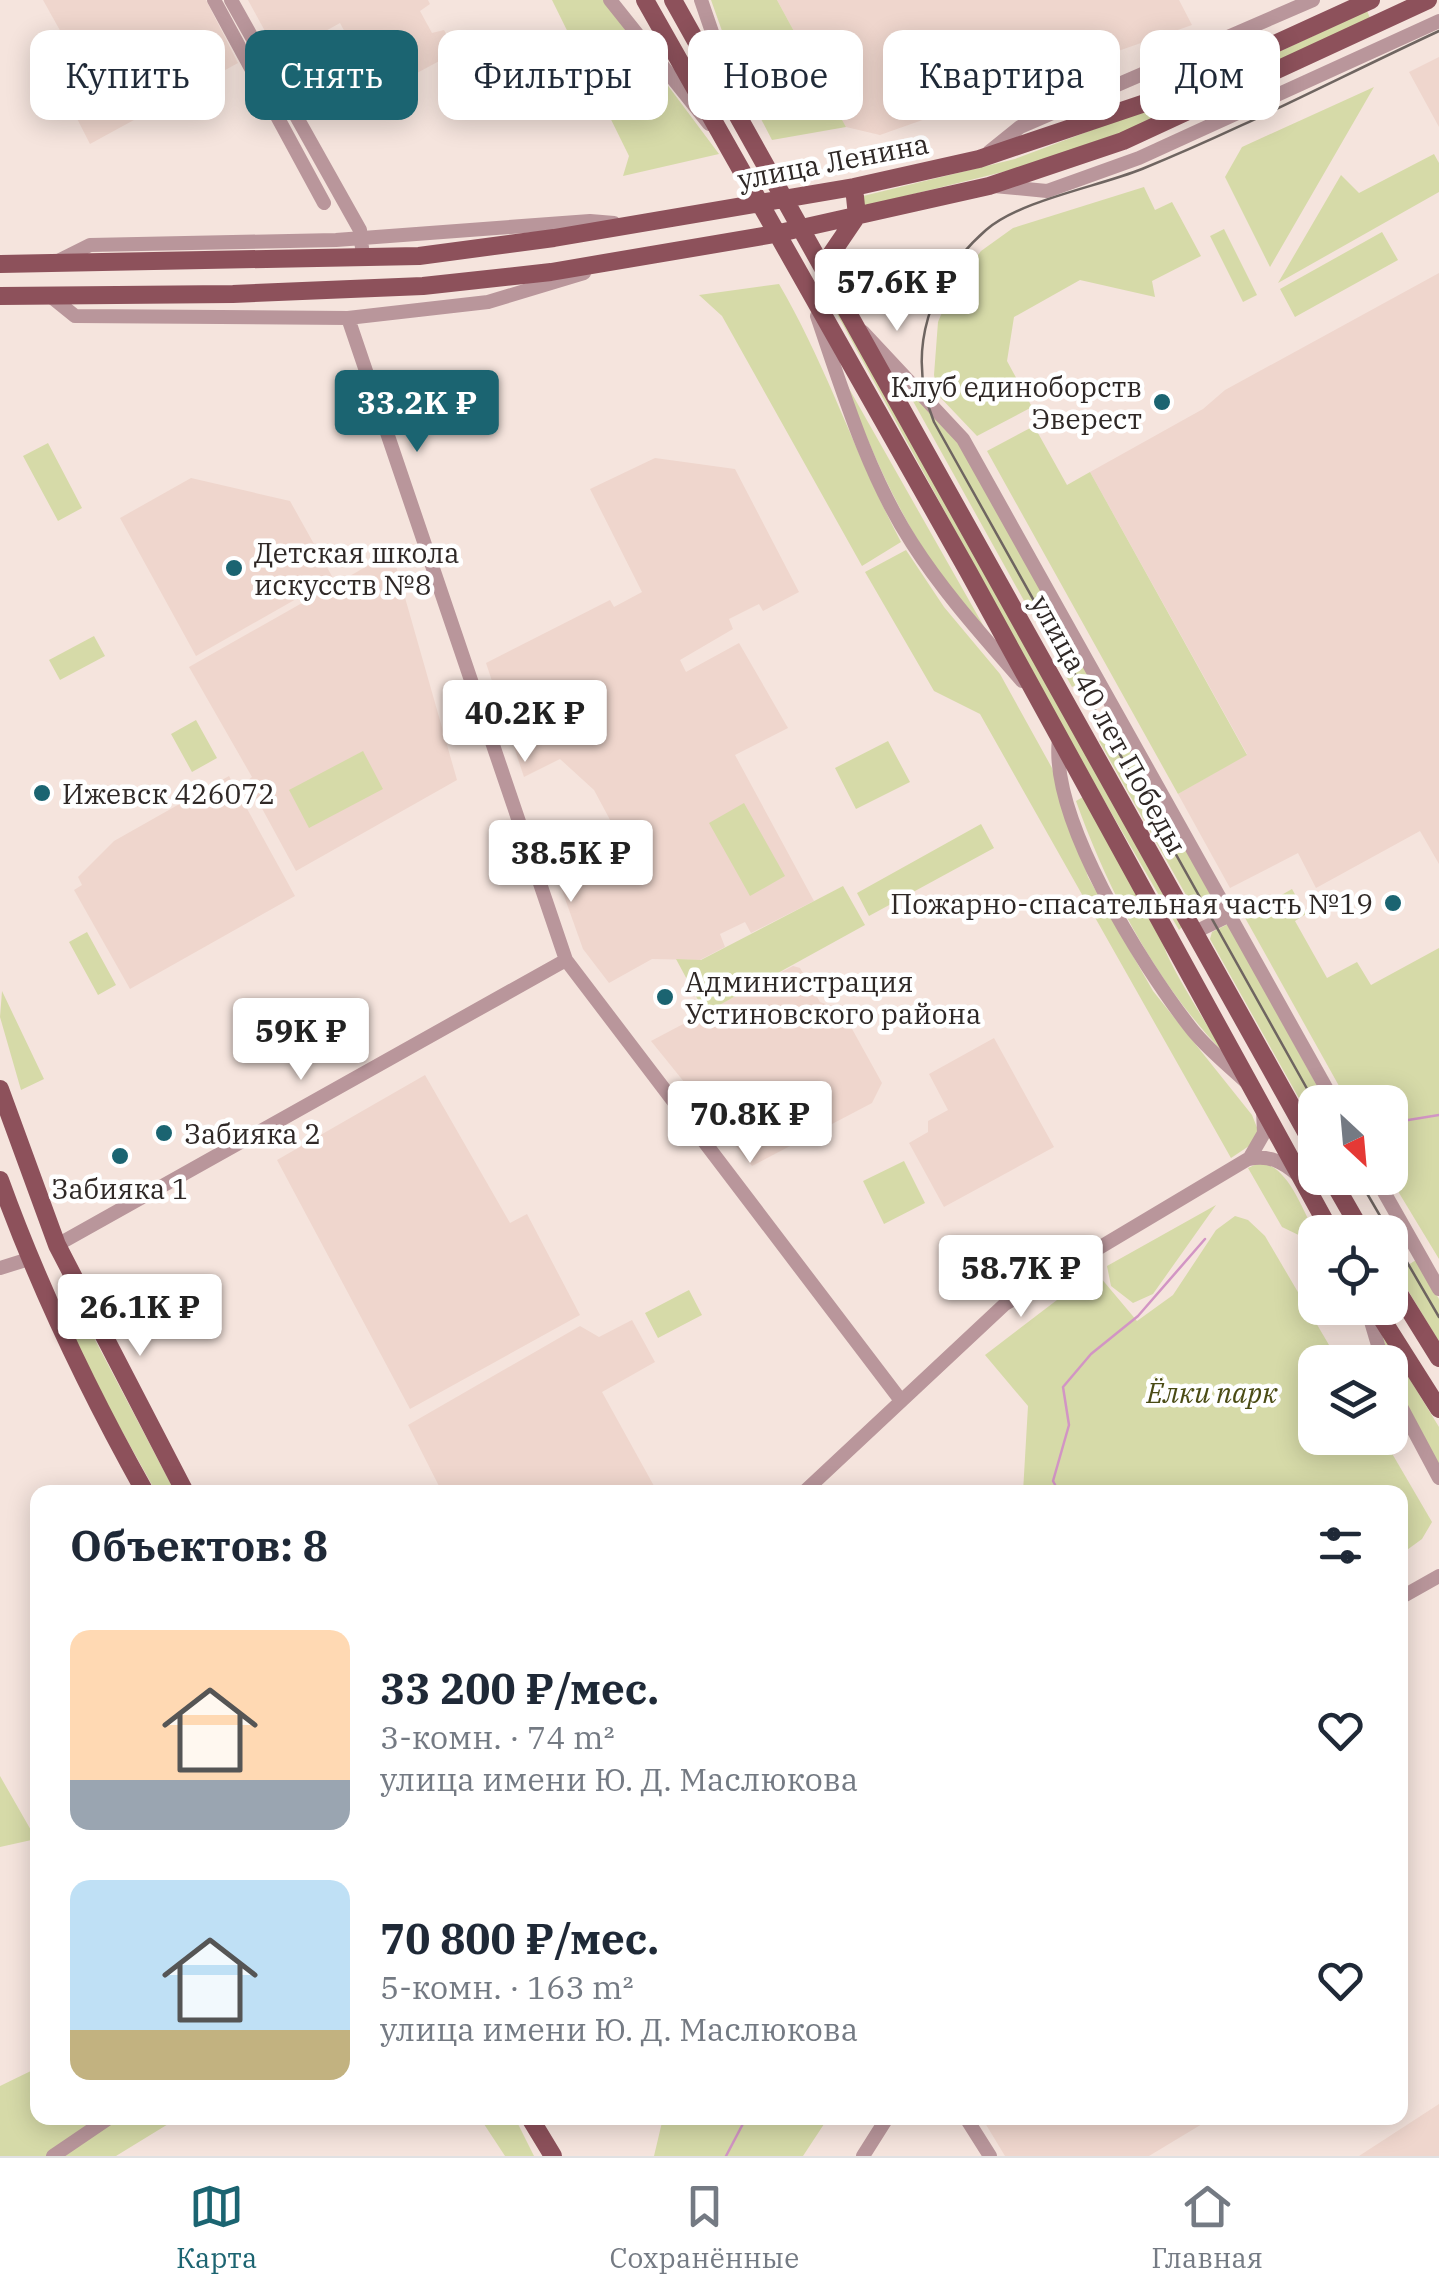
<!DOCTYPE html>
<html lang="ru">
<head>
<meta charset="utf-8">
<style>
	:root { --surface:#fff; --page:#f2f2f3; --text:#1f2937; --muted:#747a83; --line:#e0e1e3; --accent:#1b6471 }
	body { margin:0; font-family:"IBM Plex Serif",serif; background:var(--page); color:var(--text); height:100vh; display:flex; flex-direction:column; font-size:38px; white-space:nowrap }
	* { box-sizing:border-box; margin:0 }
	p { font-size:32px; color:var(--muted) }
	.icon { flex:none; width:55px; height:55px; fill:none; stroke:currentColor; stroke-width:2; stroke-linecap:round; stroke-linejoin:round }
	.map { position:relative; flex:1; overflow:hidden }
	.details { position:absolute; left:30px; top:1485px; width:1378px; height:640px; display:flex; flex-direction:column; background:var(--surface); border-radius:20px; box-shadow:0 5px 25px #0003 }
	.details>* { flex:none }
	.hud { position:absolute; left:30px; top:30px; width:1380px; height:90px; display:flex; gap:20px }
	.needle { width:65px; rotate:154deg }
	.controls { position:absolute; left:1298px; top:1085px; display:grid; gap:20px }
	.controls a { display:grid; place-items:center; width:110px; height:110px; border-radius:20px; background:var(--surface); box-shadow:0 5px 25px #0003; font-size:50px }
	.price { position:absolute; translate:-50% -85px; padding:0 22px; border-radius:10px; background:#fff; color:#222; font-size:32px; line-height:65px; filter:drop-shadow(0 2px 5px #0008) }
	.price::after { content:''; position:absolute; left:50%; top:60px; width:30px; height:22px; margin-left:-15px; background:inherit; clip-path:polygon(0 0,100% 0,50% 100%) }
	.price.selected { background:var(--accent); color:#fff }
	ul { padding:0; list-style:none }
	li { display:flex; align-items:center; gap:30px; height:250px; padding:0 40px }
	li span { display:grid; place-items:center; flex:none; width:280px; height:200px; border-radius:20px; color:#555 }
	li>.icon { margin-inline-start:auto }
	span .icon { width:120px; height:120px; fill:#fffc; stroke-width:1 }
	li b { font-size:42px }
	h2 { display:flex; justify-content:space-between; align-items:center; height:120px; padding:0 40px; font-size:42px }
	.chip { padding:0 35px; border-radius:20px; background:var(--surface); box-shadow:0 5px 25px #0003; font-size:35px; line-height:90px }
	.chip.selected { background:var(--accent); color:#fff }
	.tabs { display:flex; justify-content:space-around; align-items:center; height:140px; border-top:2px solid var(--line); background:var(--surface); font-size:28px; color:var(--muted) }
	.tabs a { display:grid; justify-items:center; gap:5px }
	.tabs .selected { color:var(--accent) }
	.map>svg:first-child { display:block }
	.built { fill:#efd6cd }
	.green { fill:#d6daa8 }
	.lines { fill:none; stroke-linecap:round; stroke-linejoin:round }
	.stream { stroke:#d295c4; stroke-width:2.5 }
	.minor { stroke:#b9969b; stroke-width:14 }
	.major { stroke:#8d515b; stroke-width:18 }
	.tram { stroke:#6f6561; stroke-width:2.5 }
	.poi-dot { fill:#1b6471; stroke:#fff; stroke-width:4 }
	.labels { text-anchor:middle; dominant-baseline:central; stroke-width:9; stroke-linejoin:round; paint-order:stroke }
	.street-label { font-size:28px; fill:#2f2826; stroke:#fff }
	.poi-label { font-size:28px; fill:#2f2826; stroke:#fff; text-anchor:start }
	.park-label { font-size:28px; font-style:italic; fill:#4a4b14; stroke:#fff }
</style>
</head>
<body>
<div class="map">
<svg width="1439" height="2156" viewBox="0 0 1439 2156">
	<rect width="100%" height="100%" fill="#f5e4dd"/>
	<!-- built -->
	<path class="built" d="M43,0H206L238,63L90,144L43,52L62,34Z
		M248,0H428L430,4L420,11L432,33L444,30L456,52L378,94L340,23L279,57Z
		M777,0H1179L1192,25L880,135L846,127Z
		M1439,57V127L1409,72Z
		M1439,273V864L1420,831L1316,888L1298,853L1230,888L1178,794L1247,754L1090,472L1203,409L1225,390Z
		M655,458L735,469L799,592L763,611L759,604L729,619L733,629L680,660L686,672L739,643L788,728L735,755L814,901L751,933L745,922L720,934L725,947L700,960L652,959L609,983L583,949L553,865L616,831L594,790L560,759L524,777L486,663L610,600L614,607L642,592L590,489Z
		M191,478L290,501L333,578L196,656L120,518Z
		M392,552L457,780L296,871L247,781L252,777L189,667Z
		M229,776L295,896L130,989L74,890L82,885L78,877L114,841Z
		M793,966L800,968L820,1002L841,1009L882,1083L872,1103L752,1166L651,1041Z
		M994,1038L1054,1147L944,1207L909,1143L928,1132V1121L948,1110L929,1074Z
		M425,1075L510,1223L527,1214L580,1315L410,1409L277,1160Z
		M632,1320L655,1362L602,1392L654,1486L642,1492H442L408,1425L580,1326L599,1337Z
		M1439,2104V2156H1359Z
		M982,2118H1212L1149,2156H1005Z"/>
	<!-- green -->
	<path class="green" d="M552,0H604L719,154L623,176L629,156Z
		M711,0H777L846,127L772,140L737,73Z
		M1367,11L1371,20L1140,126L1019,168L861,207L859,197L1015,159L1188,94Z
		M1374,87L1270,267L1225,177L1242,147Z
		M1434,154L1439,163V192L1278,283L1341,175L1359,193Z
		M1144,187L1155,210L1172,202L1201,256L1152,281L1155,297L1080,280L1014,317L1007,361L1032,407L977,436L938,395L934,375L938,322L951,291L981,251L1013,228Z
		M1224,229L1257,295L1243,302L1210,236Z
		M1382,232L1398,260L1295,317L1280,289Z
		M779,284C827,366 856,457 901,542L862,566L722,316L699,295Z
		M824,290L828,291L1182,927L1179,930L1072,745Z
		M843,378L987,632C918,560 878,470 843,378Z
		M911,385L958,440L1090,678L1072,687L909,394Z
		M1034,426L1067,485L1090,472L1247,755L1178,794L987,451Z
		M48,443L82,508L58,521L23,456Z
		M906,550L944,607L1000,674L1052,768L1088,877L1153,991L1252,1115L1258,1130L1255,1142L1231,1158L980,714L934,691L865,572Z
		M94,636L105,656L60,680L49,660Z
		M196,720L217,758L192,772L171,734Z
		M1121,730L1217,907V911L1199,918L1099,741Z
		M888,741L910,782L856,809L835,768Z
		M363,751L383,789L309,828L289,790Z
		M1083,797L1164,945C1165,959 1213,1034 1224,1053C1156,983 1109,893 1076,801Z
		M744,803L785,876L750,896L709,823Z
		M981,824L994,848L869,916L857,893Z
		M843,886L865,925L705,1013L676,959L701,960Z
		M1292,889L1306,914L1295,921L1327,978L1357,962L1371,985L1439,948V1259L1390,1178V1102H1348L1244,916Z
		M1228,924L1326,1102H1315V1127L1210,939L1212,932Z
		M87,932L116,985L98,995L69,942Z
		M2,991L44,1079L21,1090L0,1017Z
		M904,1161L925,1203L884,1224L863,1181Z
		M1259,1163C1287,1163 1303,1211 1315,1233V1243L1282,1227L1248,1168Z
		M1216,1205L1153,1294L1133,1303L1111,1286L1107,1266Z
		M1235,1216L1248,1220L1265,1236L1339,1362H1315V1438H1383L1432,1522L1422,1539L1400,1555V1492H1023L1028,1406L985,1355L1095,1271L1137,1321L1173,1295L1216,1230Z
		M1416,1260L1439,1299V1342L1397,1272Z
		M689,1290L702,1315L658,1338L645,1313Z
		M67,1293L72,1296L175,1492H156L91,1376L57,1300Z
		M1381,1332L1439,1427V1466L1406,1409Z
		M0,1776L36,1839L0,1847Z
		M37,2068L38,2118H178L116,2156H0V2086Z
		M480,2118H515L534,2156H505Z
		M663,2118H828L803,2156H654Z"/>
	<g class="lines">
		<!-- stream -->
		<path class="stream" d="M1390,1123L1439,1115
			M1059,1492L1053,1481L1069,1425L1063,1387L1091,1354L1138,1316L1205,1239
			M726,2156L746,2118"/>
		<!-- minor -->
		<path class="minor" d="M214,0L324,203
			M231,0L360,230L362,248
			M610,0L709,124
			M701,0L735,99
			M989,152L1020,127L1313,0
			M994,186L1047,191L1139,158L1439,21
			M56,262L90,245L336,240L590,221L614,223
			M49,295L75,316L348,318L488,302L584,273
			M817,316C843,392 868,475 912,543C944,593 983,636 1022,681
			M348,318L566,960L899,1398
			M863,332L963,439L1334,1102
			M1059,739C1049,818 1142,965 1190,1027C1205,1047 1227,1064 1245,1081
			M1193,933L1228,916
			M1249,1159L1264,1133L1263,1110
			M1376,1178L1439,1289
			M57,1245L566,960
			M0,1268L29,1259
			M1367,1308L1383,1362
			M1390,1386L1439,1478
			M804,1492L1005,1304L1248,1159C1270,1155 1281,1161 1298,1175
			M1400,1598L1439,1576
			M966,2118L990,2156
			M53,2156L109,2118
			M863,2156L887,2118"/>
		<!-- major -->
		<path class="major" d="M645,0L968,571L1331,1232
			M673,0L1315,1148
			M0,264L419,256L554,238L854,187L979,159L1148,102L1371,0
			M823,266L857,216L854,187
			M0,296L233,294L423,286L551,272L775,234L989,186L1123,141L1428,0
			M0,1089L57,1245L185,1492
			M1331,1178L1362,1232
			M0,1180C39,1288 89,1392 145,1492
			M1390,1279L1439,1358
			M1375,1308L1439,1409
			M530,2118L553,2156"/>
		<!-- tram -->
		<path class="tram" d="M1315,1103L934,422C905,351 930,279 986,230C1021,200 1097,187 1142,169C1243,128 1340,77 1439,31
			M1358,1178L1439,1317"/>
	</g>
	<!-- markers -->
	<g class="poi-dot">
		<circle cx="1162" cy="402" r="10"/>
		<circle cx="234" cy="568" r="10"/>
		<circle cx="42" cy="793" r="10"/>
		<circle cx="1393" cy="903" r="10"/>
		<circle cx="665" cy="997" r="10"/>
		<circle cx="164" cy="1133" r="10"/>
		<circle cx="120" cy="1156" r="10"/>
	</g>
	<g class="labels">
		<!-- street labels -->
		<g class="street-label">
			<text transform="translate(833 161) rotate(-11)">улица Ленина</text>
			<text transform="translate(1109 724) rotate(61)">улица 40 лет Победы</text>
		</g>
		<!-- poi labels -->
		<g class="poi-label">
			<text x="1142" y="386" text-anchor="end">Клуб единоборств<tspan x="1142" dy="32">Эверест</tspan></text>
			<text x="254" y="552">Детская школа<tspan x="254" dy="32">искусств №8</tspan></text>
			<text x="62" y="793">Ижевск 426072</text>
			<text x="1373" y="903" text-anchor="end">Пожарно-спасательная часть №19</text>
			<text x="685" y="981">Администрация<tspan x="685" dy="32">Устиновского района</tspan></text>
			<text x="184" y="1133">Забияка 2</text>
			<text x="120" y="1188" text-anchor="middle">Забияка 1</text>
		</g>
		<!-- park labels -->
		<g class="park-label">
			<text x="1212" y="1392">Ёлки парк</text>
		</g>
	</g>
</svg>
<div class="controls">
<a><svg class="needle" viewBox="-14 -14 28 28"><path d="M0-13l5 13h-10z" fill="#e53935"/><path d="M0 13l5-13h-10z" fill="#747a83"/></svg></a>
<a><svg class="icon" aria-label="locate" viewBox="0 0 24 24"><circle cx="12" cy="12" r="6"/><path d="M12 2v4M12 18v4M2 12h4M18 12h4"/></svg></a>
<a><svg class="icon" aria-label="layers" viewBox="0 0 24 24"><path d="M12 4l9 5-9 5-9-5zM3 14l9 5 9-5"/></svg></a>
</div>
<b class="price" style="left:897px;top:334px">57.6K ₽</b>
<b class="price selected" style="left:417px;top:455px">33.2K ₽</b>
<b class="price" style="left:525px;top:765px">40.2K ₽</b>
<b class="price" style="left:571px;top:905px">38.5K ₽</b>
<b class="price" style="left:301px;top:1083px">59K ₽</b>
<b class="price" style="left:750px;top:1166px">70.8K ₽</b>
<b class="price" style="left:1021px;top:1320px">58.7K ₽</b>
<b class="price" style="left:140px;top:1359px">26.1K ₽</b>
<div class="hud">
<a class="chip">Купить</a>
<a class="chip selected">Снять</a>
<a class="chip">Фильтры</a>
<a class="chip">Новое</a>
<a class="chip">Квартира</a>
<a class="chip">Дом</a>
</div>
<section class="details">
<h2>Объектов: 8<svg class="icon" aria-label="filters" viewBox="0 0 24 24"><path d="M4 7h16M4 17h16"/><circle cx="9" cy="7" r="2"/><circle cx="15" cy="17" r="2"/></svg></h2>
<ul>
<li><span style="background:linear-gradient(#ffd9b3 75%,#9aa5b1 0)"><svg class="icon" aria-label="home" viewBox="0 0 24 24"><path d="M3 11l9-7 9 7M6 9v11h12V9"/></svg></span><div><b>33 200 ₽/мес.</b><p>3-комн. · 74 m²</p><p>улица имени Ю. Д. Маслюкова</p></div><svg class="icon" aria-label="heart" viewBox="0 0 24 24"><path d="M12 20l-8-8c-3-5 5-10 8-4 3-6 11-1 8 4z"/></svg></li>
<li><span style="background:linear-gradient(#bfe0f5 75%,#c2b280 0)"><svg class="icon" aria-label="home" viewBox="0 0 24 24"><path d="M3 11l9-7 9 7M6 9v11h12V9"/></svg></span><div><b>70 800 ₽/мес.</b><p>5-комн. · 163 m²</p><p>улица имени Ю. Д. Маслюкова</p></div><svg class="icon" aria-label="heart" viewBox="0 0 24 24"><path d="M12 20l-8-8c-3-5 5-10 8-4 3-6 11-1 8 4z"/></svg></li>
</ul>
</section>
</div>
<nav class="tabs">
<a class="selected"><svg class="icon" aria-label="map" viewBox="0 0 24 24"><path d="M3 6l6-2 6 2 6-2v14l-6 2-6-2-6 2zM9 4v14M15 6v14"/></svg>Карта</a>
<a><svg class="icon" aria-label="saved" viewBox="0 0 24 24"><path d="M7 4h10v16l-5-4-5 4z"/></svg>Сохранённые</a>
<a><svg class="icon" aria-label="home" viewBox="0 0 24 24"><path d="M3 11l9-7 9 7M6 9v11h12V9"/></svg>Главная</a>
</nav>
</body>
</html>
